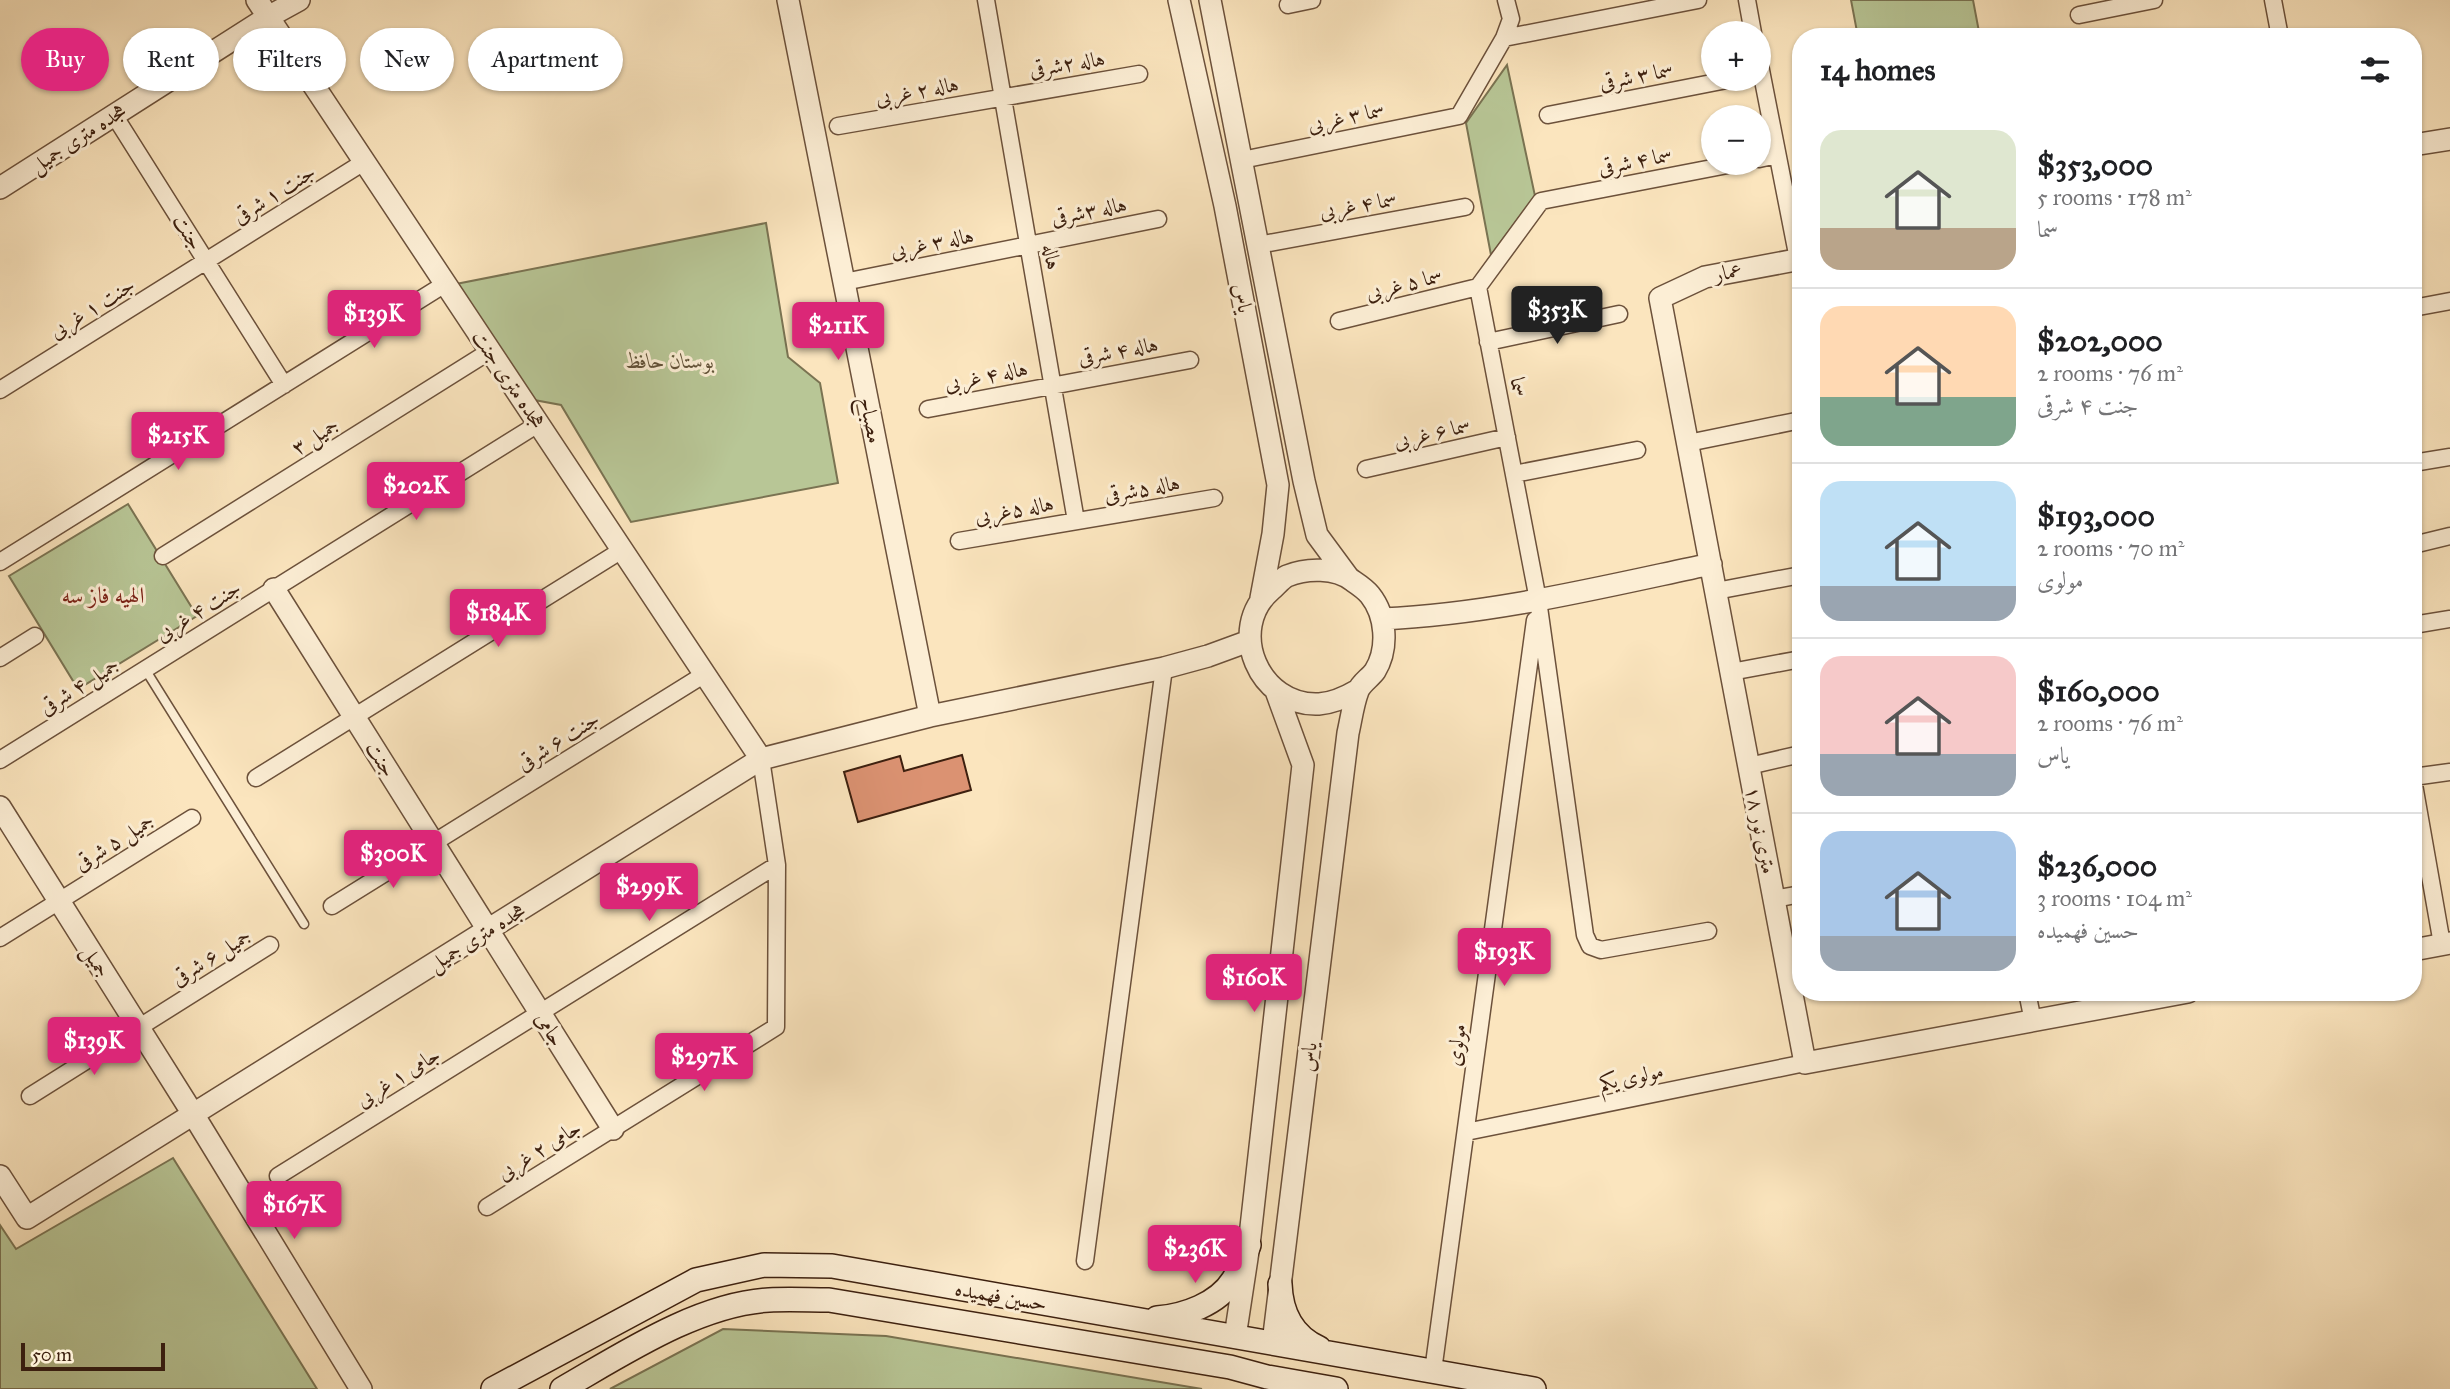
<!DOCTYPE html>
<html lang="en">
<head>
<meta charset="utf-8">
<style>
	:root { --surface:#fff; --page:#f2f2f2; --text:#202124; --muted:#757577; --line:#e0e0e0; --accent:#db2777 }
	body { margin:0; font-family:"IM FELL Great Primer",Amiri,serif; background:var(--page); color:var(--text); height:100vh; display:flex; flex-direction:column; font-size:26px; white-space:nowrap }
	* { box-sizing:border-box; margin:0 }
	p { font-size:23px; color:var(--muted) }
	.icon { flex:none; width:38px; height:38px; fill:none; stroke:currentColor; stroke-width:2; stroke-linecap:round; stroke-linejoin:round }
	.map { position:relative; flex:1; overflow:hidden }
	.side { position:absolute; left:1792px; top:28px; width:630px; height:973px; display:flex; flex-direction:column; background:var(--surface); border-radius:28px; box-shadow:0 2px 5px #0004 }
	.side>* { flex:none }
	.guide { position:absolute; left:21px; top:28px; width:665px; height:63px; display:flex; gap:14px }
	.tools { position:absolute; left:1701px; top:21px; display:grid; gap:14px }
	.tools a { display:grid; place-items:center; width:70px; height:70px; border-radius:50%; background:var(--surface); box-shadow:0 2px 5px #0004; font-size:35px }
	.scale { position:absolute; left:21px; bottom:18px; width:144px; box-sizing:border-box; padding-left:7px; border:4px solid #3d200f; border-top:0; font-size:19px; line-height:24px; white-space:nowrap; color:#3d200f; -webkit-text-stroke:5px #fceed5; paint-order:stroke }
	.price { position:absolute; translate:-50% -60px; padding:0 16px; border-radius:7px; background:var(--accent); color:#fff; font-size:23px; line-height:46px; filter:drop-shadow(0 2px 4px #0008) }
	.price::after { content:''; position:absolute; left:50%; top:42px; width:21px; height:16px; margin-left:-10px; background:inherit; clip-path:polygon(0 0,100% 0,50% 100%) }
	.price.on { background:#222; color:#fff }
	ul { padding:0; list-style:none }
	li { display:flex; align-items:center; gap:21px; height:175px; padding:0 28px }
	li+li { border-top:2px solid var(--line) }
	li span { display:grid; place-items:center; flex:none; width:196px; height:140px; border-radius:21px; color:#555 }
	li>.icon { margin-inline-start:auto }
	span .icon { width:84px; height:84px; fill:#fffc; stroke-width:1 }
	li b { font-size:30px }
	h2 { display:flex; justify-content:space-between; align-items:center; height:84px; padding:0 28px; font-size:30px }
	.chip { padding:0 24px; border-radius:32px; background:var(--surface); box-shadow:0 2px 5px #0004; font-size:24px; line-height:63px }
	.chip.on { background:var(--accent); color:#fff }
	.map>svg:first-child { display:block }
	.green { fill:#b8c696; stroke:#7a7352; stroke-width:2 }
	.building { fill:#db9272; stroke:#3d200f; stroke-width:2 }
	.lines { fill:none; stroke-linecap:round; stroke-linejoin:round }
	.service-casing { stroke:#6c513b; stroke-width:11 }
	.minor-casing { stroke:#6c513b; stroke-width:19 }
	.tertiary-casing { stroke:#6c513b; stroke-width:24 }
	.secondary-casing { stroke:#3d200f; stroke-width:26 }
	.service { stroke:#fceed5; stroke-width:8 }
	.minor { stroke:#fceed5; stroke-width:16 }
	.tertiary { stroke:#fceed5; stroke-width:21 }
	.secondary { stroke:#fceed5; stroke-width:23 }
	.labels { text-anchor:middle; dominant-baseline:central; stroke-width:6; stroke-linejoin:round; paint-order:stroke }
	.street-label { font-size:21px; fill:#3d200f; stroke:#fceed5 }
	.park-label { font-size:21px; font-style:italic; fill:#625238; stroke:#fceed5 }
	.neighbourhood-label { font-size:23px; fill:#7a1f14; stroke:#fceed5 }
</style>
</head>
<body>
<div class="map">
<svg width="2450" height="1389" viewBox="0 0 2450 1389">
	<rect width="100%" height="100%" fill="#fbe5be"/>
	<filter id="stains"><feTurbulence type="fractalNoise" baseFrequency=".00286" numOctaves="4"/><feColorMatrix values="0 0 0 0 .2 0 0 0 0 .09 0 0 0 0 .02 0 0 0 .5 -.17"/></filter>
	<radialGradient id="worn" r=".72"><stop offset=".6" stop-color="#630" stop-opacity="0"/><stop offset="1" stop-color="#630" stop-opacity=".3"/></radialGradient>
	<!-- green -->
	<path class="green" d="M1851,0H1973L1980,37H1858Z
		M1507,65L1535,196L1491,255L1466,123Z
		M766,223L788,357L820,383L838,483L631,522L561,405L529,399L456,284Z
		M128,504L197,616L78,689L9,576Z
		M173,1158L317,1389H0V1225L16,1249Z
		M723,1329L886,1336L1202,1389H610Z"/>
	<!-- building -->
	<path class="building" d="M962,755L971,790L858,822L844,772L900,756L904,771Z"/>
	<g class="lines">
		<defs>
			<path id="service" d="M145,669L304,924"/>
			<path id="minor" d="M986,0L1076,521
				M1747,0L1753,33
				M2273,0L2280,37
				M1288,5L1312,0
				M2079,15L2154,0
				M1504,38L1698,0
				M1759,60L1798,259
				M114,115L284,385
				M1548,115L1732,79
				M838,126L1139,74
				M1759,159L1777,155
				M1242,160L1459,116L1504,38L1511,19L1506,0
				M1258,245L1465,207
				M844,282L1158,219
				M2413,308L2450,301
				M1339,321L1478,287
				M1488,342L1619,314
				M0,390L364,162
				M928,409L1190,360
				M1688,443L1801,420
				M2413,463L2450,457
				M1366,469L1507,437
				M1514,474L1637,450
				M959,541L1214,498
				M2413,545L2450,536
				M163,556L490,351
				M0,562L445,284
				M1716,591L1801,575
				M2413,625L2450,619
				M0,658L35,636
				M1731,672L1801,659
				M0,760L538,424
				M1749,766L1801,754
				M2413,777L2450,772
				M256,778L622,550
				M2413,779L2442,944
				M1774,899L1801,894
				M332,906L705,674
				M1708,931L1601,950L1590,946L1585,935L1538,600L1478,287L1541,201L1738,163
				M0,938L192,818
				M2027,992L2033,1021
				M30,1096L270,945
				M1466,1132L1805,1063
				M278,1176L777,865
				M487,1207L776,1027L777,865L761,759
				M1085,1261L1164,668
				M1433,1371L1535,620"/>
			<path id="tertiary" d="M257,0L761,759
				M788,0L930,716
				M1179,0L1225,206L1278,485L1273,534L1261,598
				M1210,0L1304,481L1317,535L1348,577
				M2413,145L2450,139
				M0,188L268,17L299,0
				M1801,259L1705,277L1660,298L1805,1063L2188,992
				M274,589L613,1129
				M1382,619C1493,614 1602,587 1711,564
				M0,807L193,1114L361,1389
				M2413,950L2450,943
				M0,1176L27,1218L761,759L930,716L1164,668L1208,656L1249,641
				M1235,1337L1249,1245L1303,765L1276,691
				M1273,1343L1348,733C1351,720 1353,704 1358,691C1361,683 1370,678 1375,671C1389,648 1386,615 1370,595C1366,590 1359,585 1353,581C1336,567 1306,568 1287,576C1281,579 1276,586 1271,590C1226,629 1259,707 1319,704C1334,703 1346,697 1358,690"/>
			<path id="secondary" d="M1280,1284C1281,1313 1292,1336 1319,1348
				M1157,1318C1184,1316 1218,1304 1233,1280C1240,1270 1244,1256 1249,1245
				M493,1389L696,1280L764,1265L832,1266L1534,1389
				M562,1389C623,1354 698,1304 769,1300C789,1299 809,1300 829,1300L1230,1367L1267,1377L1336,1389"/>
		</defs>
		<!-- service casing -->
		<use href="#service" class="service-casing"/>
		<!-- minor casing -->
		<use href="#minor" class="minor-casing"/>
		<!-- tertiary casing -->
		<use href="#tertiary" class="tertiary-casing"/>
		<!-- secondary casing -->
		<use href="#secondary" class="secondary-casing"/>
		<!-- service -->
		<use href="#service" class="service"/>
		<!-- minor -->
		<use href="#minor" class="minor"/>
		<!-- tertiary -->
		<use href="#tertiary" class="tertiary"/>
		<!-- secondary -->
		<use href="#secondary" class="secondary"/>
	</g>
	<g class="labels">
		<!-- street labels -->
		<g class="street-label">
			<text transform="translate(1067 64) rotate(-9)">هاله ۲شرقی</text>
			<text transform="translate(1636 76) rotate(-11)">سما ۳ شرقی</text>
			<text transform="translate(917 91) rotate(-10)">هاله ۲ غربی</text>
			<text transform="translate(1346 117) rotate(-12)">سما ۳ غربی</text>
			<text transform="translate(78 138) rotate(-33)">هجده متری جمیل</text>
			<text transform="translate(1635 161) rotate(-11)">سما ۴ شرقی</text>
			<text transform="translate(274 194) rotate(-32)">جنت ۱ شرقی</text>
			<text transform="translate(1358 205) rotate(-10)">سما ۴ غربی</text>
			<text transform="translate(1089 211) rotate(-11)">هاله ۳شرقی</text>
			<text transform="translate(188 232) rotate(58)">جنت</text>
			<text transform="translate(932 243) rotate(-11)">هاله ۳ غربی</text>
			<text transform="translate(1052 257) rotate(80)">هاله</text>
			<text transform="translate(1728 272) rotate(-11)">عمار</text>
			<text transform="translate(1404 284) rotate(-14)">سما ۵ غربی</text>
			<text transform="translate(1243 298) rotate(79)">یاس</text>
			<text transform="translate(92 308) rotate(-32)">جنت ۱ غربی</text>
			<text transform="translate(1118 351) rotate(-10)">هاله ۴ شرقی</text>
			<text transform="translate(986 376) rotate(-11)">هاله ۴ غربی</text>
			<text transform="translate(509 379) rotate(56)">هجده متری جنت</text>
			<text transform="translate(1519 387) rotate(79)">سما</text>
			<text transform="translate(871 420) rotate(79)">مصباح</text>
			<text transform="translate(1432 433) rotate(-13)">سما ۶ غربی</text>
			<text transform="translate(315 436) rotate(-32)">جمیل ۳</text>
			<text transform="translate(1142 489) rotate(-10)">هاله ۵شرقی</text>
			<text transform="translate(1014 510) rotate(-10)">هاله ۵غربی</text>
			<text transform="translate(198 611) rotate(-32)">جنت ۴ غربی</text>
			<text transform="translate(79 686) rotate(-32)">جمیل ۴ شرقی</text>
			<text transform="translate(558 741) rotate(-32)">جنت ۶ شرقی</text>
			<text transform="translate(381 759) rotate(58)">جنت</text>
			<text transform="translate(1761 830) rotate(79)">۱۸ متری نور</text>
			<text transform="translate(114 842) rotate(-32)">جمیل ۵ شرقی</text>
			<text transform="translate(477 937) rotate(-32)">هجده متری جمیل</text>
			<text transform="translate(211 957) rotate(-32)">جمیل ۶ شرقی</text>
			<text transform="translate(96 961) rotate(58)">جمیل</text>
			<text transform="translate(550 1029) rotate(58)">جامی</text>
			<text transform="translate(1456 1045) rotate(-82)">مولوی</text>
			<text transform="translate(1308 1057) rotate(-83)">یاس</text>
			<text transform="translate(398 1077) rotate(-32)">جامی ۱ غربی</text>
			<text transform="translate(1631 1077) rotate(-12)">مولوی یکم</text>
			<text transform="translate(539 1150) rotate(-32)">جامی ۲ غربی</text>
			<text transform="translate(1001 1296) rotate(10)">حسین فهمیده</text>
		</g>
		<!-- park labels -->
		<g class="park-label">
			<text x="670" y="361">بوستان حافظ</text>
		</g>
		<!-- neighbourhood labels -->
		<g class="neighbourhood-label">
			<text x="103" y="595">الهیه فاز سه</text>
		</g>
	</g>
	<rect width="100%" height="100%" filter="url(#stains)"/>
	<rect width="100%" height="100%" fill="url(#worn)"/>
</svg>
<div class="tools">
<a>+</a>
<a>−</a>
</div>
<div class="scale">50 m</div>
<b class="price on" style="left:1557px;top:346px">$353K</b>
<b class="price" style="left:374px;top:350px">$139K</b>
<b class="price" style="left:838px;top:362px">$211K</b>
<b class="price" style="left:178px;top:472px">$215K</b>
<b class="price" style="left:416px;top:522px">$202K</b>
<b class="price" style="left:498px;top:649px">$184K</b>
<b class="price" style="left:393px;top:890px">$300K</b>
<b class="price" style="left:649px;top:923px">$299K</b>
<b class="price" style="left:1504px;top:988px">$193K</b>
<b class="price" style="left:1254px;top:1014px">$160K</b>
<b class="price" style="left:94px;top:1077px">$139K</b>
<b class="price" style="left:704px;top:1093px">$297K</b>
<b class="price" style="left:294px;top:1241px">$167K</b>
<b class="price" style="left:1195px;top:1285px">$236K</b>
<div class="guide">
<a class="chip on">Buy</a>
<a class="chip">Rent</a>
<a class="chip">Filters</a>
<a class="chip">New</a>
<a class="chip">Apartment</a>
</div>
<section class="side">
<h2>14 homes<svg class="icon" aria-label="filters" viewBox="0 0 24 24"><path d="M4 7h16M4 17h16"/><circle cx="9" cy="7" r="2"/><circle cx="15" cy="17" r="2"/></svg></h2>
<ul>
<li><span style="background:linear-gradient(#dfe7d0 70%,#b9a48a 0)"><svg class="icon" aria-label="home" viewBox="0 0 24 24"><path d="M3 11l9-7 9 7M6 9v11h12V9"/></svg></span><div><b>$353,000</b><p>5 rooms · 178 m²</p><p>سما</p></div></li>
<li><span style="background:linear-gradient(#ffd9b3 65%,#7fa58c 0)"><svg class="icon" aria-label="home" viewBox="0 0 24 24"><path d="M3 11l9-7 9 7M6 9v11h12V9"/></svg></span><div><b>$202,000</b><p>2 rooms · 76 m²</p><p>جنت ۴ شرقی</p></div></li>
<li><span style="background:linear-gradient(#bfe0f5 75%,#9aa5b1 0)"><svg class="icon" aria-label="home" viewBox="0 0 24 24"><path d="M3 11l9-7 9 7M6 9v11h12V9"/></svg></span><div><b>$193,000</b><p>2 rooms · 70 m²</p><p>مولوی</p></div></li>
<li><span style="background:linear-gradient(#f6c9c9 70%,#9aa5b1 0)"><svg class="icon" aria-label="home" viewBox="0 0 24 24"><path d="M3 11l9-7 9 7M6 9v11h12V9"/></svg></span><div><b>$160,000</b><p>2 rooms · 76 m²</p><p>یاس</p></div></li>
<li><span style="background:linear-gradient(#a9c7e8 75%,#9aa5b1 0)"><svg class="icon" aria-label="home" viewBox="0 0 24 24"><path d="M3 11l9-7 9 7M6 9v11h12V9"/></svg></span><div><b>$236,000</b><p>3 rooms · 104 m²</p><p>حسین فهمیده</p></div></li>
</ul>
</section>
</div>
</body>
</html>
